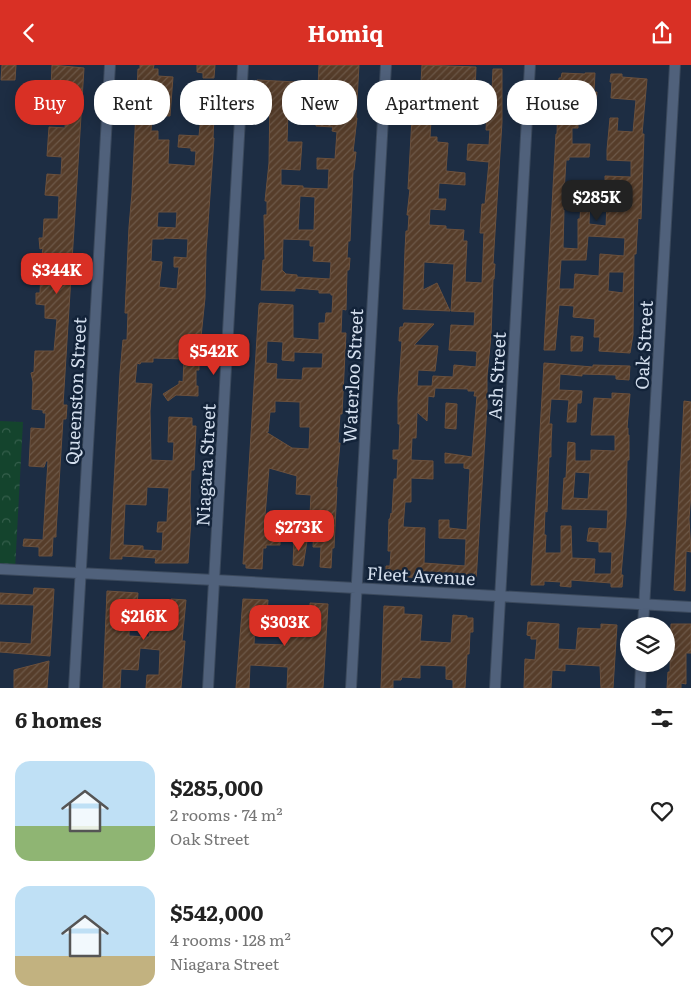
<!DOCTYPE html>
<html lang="en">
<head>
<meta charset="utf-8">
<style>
	:root { --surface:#fff; --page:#f6f6f6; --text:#222; --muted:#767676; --accent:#d93025 }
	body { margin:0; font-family:Literata,serif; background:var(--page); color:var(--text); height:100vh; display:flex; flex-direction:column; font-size:19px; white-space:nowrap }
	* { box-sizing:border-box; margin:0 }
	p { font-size:16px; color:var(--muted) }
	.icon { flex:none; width:28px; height:28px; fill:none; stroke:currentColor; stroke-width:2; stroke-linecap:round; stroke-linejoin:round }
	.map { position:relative; height:623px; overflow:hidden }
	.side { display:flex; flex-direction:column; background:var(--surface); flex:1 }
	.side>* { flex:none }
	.guide { position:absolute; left:15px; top:15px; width:661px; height:45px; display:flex; gap:10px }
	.buttons { position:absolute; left:620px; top:552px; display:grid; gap:10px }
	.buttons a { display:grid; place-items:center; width:55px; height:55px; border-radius:50%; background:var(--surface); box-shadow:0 2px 12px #0003; font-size:25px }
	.price { position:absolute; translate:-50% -42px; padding:0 11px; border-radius:10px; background:var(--accent); color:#fff; font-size:16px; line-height:32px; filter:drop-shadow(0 1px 2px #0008) }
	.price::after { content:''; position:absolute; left:50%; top:30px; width:15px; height:11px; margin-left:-8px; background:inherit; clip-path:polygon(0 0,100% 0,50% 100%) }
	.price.selected { background:#222; color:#fff }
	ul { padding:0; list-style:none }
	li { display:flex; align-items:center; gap:15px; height:125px; padding:0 15px }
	li span { display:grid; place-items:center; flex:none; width:140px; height:100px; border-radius:15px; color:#555 }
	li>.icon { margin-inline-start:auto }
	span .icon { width:60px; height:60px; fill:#fffc; stroke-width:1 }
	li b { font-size:21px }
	h2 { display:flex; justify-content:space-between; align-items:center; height:60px; padding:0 15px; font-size:21px }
	.tag { padding:0 18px; border-radius:20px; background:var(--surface); box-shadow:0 2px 12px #0003; font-size:18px; line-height:45px }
	.tag.selected { background:var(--accent); color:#fff }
	header { display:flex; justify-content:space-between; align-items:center; height:65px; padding:0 15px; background:var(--accent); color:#fff; font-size:22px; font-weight:700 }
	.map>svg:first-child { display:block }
	.park { fill:url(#park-crowns) }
	.building { fill:url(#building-hatch); stroke:#6b503c; fill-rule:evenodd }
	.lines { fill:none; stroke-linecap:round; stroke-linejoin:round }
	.street-casing { stroke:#3b495c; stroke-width:12 }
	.street { stroke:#50617b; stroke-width:10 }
	.labels { text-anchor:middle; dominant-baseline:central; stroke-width:5; stroke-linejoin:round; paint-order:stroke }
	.street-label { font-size:18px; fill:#d3deed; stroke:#132339 }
</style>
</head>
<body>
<header><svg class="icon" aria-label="back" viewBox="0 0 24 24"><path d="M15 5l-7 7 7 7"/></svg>Homiq<svg class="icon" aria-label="share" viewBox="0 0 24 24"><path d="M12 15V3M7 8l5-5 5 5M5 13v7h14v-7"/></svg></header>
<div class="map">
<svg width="691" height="623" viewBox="0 0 691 623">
	<defs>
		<pattern id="park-crowns" width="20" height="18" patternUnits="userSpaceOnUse" patternTransform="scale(1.25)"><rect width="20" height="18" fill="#14442d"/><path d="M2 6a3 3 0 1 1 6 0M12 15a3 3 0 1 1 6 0" fill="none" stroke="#355f4c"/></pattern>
		<pattern id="building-hatch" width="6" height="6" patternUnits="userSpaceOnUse" patternTransform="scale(1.25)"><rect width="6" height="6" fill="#563d2a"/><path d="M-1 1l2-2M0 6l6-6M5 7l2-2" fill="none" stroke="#6d5949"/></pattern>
	</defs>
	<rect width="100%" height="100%" fill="#1d2d43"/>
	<!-- park -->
	<path class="park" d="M0,356L23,357L15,505L0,504Z"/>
	<!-- building -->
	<path class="building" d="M2,0H16L15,15H1Z
		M52,0L84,3L63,340H67L66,354H63L56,467V472H53L52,491H39V482L23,481L24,474L43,475L48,396H46L44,402L29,401L31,363L45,364L46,348H43V345L32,344L33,317L31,308L34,307L35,286H54L57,254L45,253V240L36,239V228H40L41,206L57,207L58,191L42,190L43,183L40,184L39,173H43L44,154H58L59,131L45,130L47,109L61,110L62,92L47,91L49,62L65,63L66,44H63L64,35L49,34L50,22H51Z
		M140,0H154L153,4H158V11L173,12L170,51L152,50L151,66H158V75H169L168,99L195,101L196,86H191V83L178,82L179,70L199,71L201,51L214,52L213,73H214L206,187L205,233L201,272H199V305H196V321H198V331L176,330L168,336L163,329L179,319V316L183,317L184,294L153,293V297H141L140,299L137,298L135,318L152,319L150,346L151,395L173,396L174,377H168L169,352L192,353V361H196L194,405H191L190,437L191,454L188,498H155L156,493L122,491V494H110L120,308L123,275H127L128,248H125L129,162L132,128L138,4H140ZM158,147H177L176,163L157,162ZM164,173L188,174L187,193L174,192V202H179L177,224L159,222L162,197L151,196L152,174H164ZM147,422L169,423L167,457H158L157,467H163L162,486L143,485V481L123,480L125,439L146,440Z
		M197,0H215L214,13H203V8L197,7Z
		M319,0H359L356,53H357L353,87H356L354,105H353L350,176H348L347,193H350L349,205H347L346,245L342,244L341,268H346L342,349H340L338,378H340L336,422H337L334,483H332L331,503L320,502L321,482H313L314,461L294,460V452H296V449H310L311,430L296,429L297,411L269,403L265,451L281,452L280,480H266V483H263L262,504L246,503V499H243L259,240L260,238L293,240V273L319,275V258H325L326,248H332L333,230H331V228H319V225L295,223V226L261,225L263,195H265L264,150H267V136H265L269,98L270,30L256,29L257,15L297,17L295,47H288L287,77H302L300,105L281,104V120L303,121V123L328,124L329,104H317V93L335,94L337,67L332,66L333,62L316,61V50H321L323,22H318ZM300,131L315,132L314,165H298ZM283,174L310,175V181H314L313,196L331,197L330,214L297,212V210L286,209L282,205ZM267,276L283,277L282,295L294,296V287L323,288L322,303H303L302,315L276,314L277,299L266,298ZM275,336L300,337V362H310L309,384L292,383L266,367H268L270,347H275Z
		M422,0L476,2L475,26L451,25V41L432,40L430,72H437V77L448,78L446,106L465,108V120L439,118L438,134H446L445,145L430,144L429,160L446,161V164L464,165L463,176H467L465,217L482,218L484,168H480L482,139H485L489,97L467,95L468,79L489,80L490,65H486L487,46H491L493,4H502V57L493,199H495L494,214H493L491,271L487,311V341L476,516L457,515V511L452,509L427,508L426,513L386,511V501H390L391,486H388L389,454H390L391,448L392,449L394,414H397L398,394H393V385H399L400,359H398V333L402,276H399L400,262H403L404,258L434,259L414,280L438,281L435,306L418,305L417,321H432L433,311L453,312L454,300L476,302L477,287L475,286L449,285L451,260L474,261L475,247L451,246L454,199L424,197L423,225L437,218L450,246L403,244L405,185L406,166H408L409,150H407L410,124H408L412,53H419ZM435,323L468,324V326H475L474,331H477L472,392L445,388V398H464V403L470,404L467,465L449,463V455H439V473L466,474L465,501L424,498L425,463L403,462L405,437H411V413L433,414V396L411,395L412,373H416L417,347L427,356L428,331L434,332Z
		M562,8L585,9V8H595L594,27H597L596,38H586V40H580V59H578V63H572V79H590L589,92H569V95H566L563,145H564L563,183L578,184V154H580L581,137L590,132L589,159L606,161L607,140L629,142L630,119H615L614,125L605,124V111L631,112V96L607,95V85L610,53H618L617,66L633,67L636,35L611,33L612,17H610L611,9H622V12L647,14L642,69H644L641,154L638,153L636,189H634L633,270L630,288L599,286L600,272H594L595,254L573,252L574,241L559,240L555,285H544L556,69H557L558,28L559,13H561ZM588,171L625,173L624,191L600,189L599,211L575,209L574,224H559L561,195H586ZM609,207H624L623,228L608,226Z
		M571,271L583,272L582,286H571Z
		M544,298L593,302V300L630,301L629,315L616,314V310L582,309V311L560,309L559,325L582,326L581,338H577L576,357H567L569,335L551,334L549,359H552L551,378V392H549L547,447L545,446L544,470H546L545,488H561V461H571L572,493L595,494L594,509H611L612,487H599V477L587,476L589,463L607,464L608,445L562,444L564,413H566L568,377L575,378V396H591V385L615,386V370H591L594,333L612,334V328L630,329L627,363H628V370H629V395H627L626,452L621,510H623L622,522H611V518L571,515V522L560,521L561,517L544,516V520H531ZM575,407L590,408L588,434L573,433Z
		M684,336L691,337V428L689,454L691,487L686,486L685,526L674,525Z
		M446,338L457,339L456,364L445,363Z
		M294,475L307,476L303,501L293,500Z
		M34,523L54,524L50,591L0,587V577L31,579L34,540L0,539V528L33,530Z
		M107,526L138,528L137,540L130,539L129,571L149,572L152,537L171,539V534L186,535L182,576H185L181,623H146L147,610H159L160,585L140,583L138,605L121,604L120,623H103Z
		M243,534L268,535L267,549H257V559H255L254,579L287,580V555L310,556V538L328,539L323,623H287L288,602L250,600L249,623H236Z
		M384,541L404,542V549L422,550L420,576L451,578L453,550L467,551V553H473V567H470L469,589H467L465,623H453V615L446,614V601L420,600V613L402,612L401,615H393V623H381Z
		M528,557L559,559L558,584L576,585L578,563L601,564V559L617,560L613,623H601L600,601L565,599V606L552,605L551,623H524L525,594L535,595L537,574H531V571L527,570Z
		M671,559H691V588H686V619L681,618V623H667L668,607H670Z
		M49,596L47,623H14V605Z"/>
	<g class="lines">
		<defs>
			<path id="street" d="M0,504L215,515L691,542
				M643,561L675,0
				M74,623L110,0
				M208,623L243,0
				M351,623L386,0
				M495,623L530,0
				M640,623L641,599"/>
		</defs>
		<!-- street casing -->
		<use href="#street" class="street-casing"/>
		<!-- street -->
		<use href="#street" class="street"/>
	</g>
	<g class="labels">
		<!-- street labels -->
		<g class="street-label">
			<text transform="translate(643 280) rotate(-87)">Oak Street</text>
			<text transform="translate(352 311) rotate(-87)">Waterloo Street</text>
			<text transform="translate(496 311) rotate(-87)">Ash Street</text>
			<text transform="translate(75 326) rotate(-87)">Queenston Street</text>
			<text transform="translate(205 400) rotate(-87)">Niagara Street</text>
			<text transform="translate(421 510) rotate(3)">Fleet Avenue</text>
		</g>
	</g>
</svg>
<div class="buttons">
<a><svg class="icon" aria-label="layers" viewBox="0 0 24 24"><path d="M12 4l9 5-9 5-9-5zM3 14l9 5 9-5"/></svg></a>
</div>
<b class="price selected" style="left:597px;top:157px">$285K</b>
<b class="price" style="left:57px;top:230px">$344K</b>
<b class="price" style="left:214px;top:311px">$542K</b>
<b class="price" style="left:299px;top:487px">$273K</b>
<b class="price" style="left:144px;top:576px">$216K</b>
<b class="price" style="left:285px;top:582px">$303K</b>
<div class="guide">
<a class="tag selected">Buy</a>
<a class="tag">Rent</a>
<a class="tag">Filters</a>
<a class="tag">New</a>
<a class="tag">Apartment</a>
<a class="tag">House</a>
</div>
</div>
<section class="side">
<h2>6 homes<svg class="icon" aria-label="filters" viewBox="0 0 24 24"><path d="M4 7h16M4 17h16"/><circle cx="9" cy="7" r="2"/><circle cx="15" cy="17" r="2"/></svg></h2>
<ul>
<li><span style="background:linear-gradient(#bfe0f5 65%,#8fb573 0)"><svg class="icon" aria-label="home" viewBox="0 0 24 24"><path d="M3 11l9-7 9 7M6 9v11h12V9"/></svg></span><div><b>$285,000</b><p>2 rooms · 74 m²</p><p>Oak Street</p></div><svg class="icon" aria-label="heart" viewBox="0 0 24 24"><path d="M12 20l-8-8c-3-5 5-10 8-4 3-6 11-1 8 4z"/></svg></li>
<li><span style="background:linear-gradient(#bfe0f5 70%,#c2b280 0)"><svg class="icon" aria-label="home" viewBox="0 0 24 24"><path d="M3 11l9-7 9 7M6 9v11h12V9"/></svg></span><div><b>$542,000</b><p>4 rooms · 128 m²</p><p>Niagara Street</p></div><svg class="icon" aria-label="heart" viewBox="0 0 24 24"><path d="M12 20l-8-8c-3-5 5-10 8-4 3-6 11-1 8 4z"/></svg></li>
</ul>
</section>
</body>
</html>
